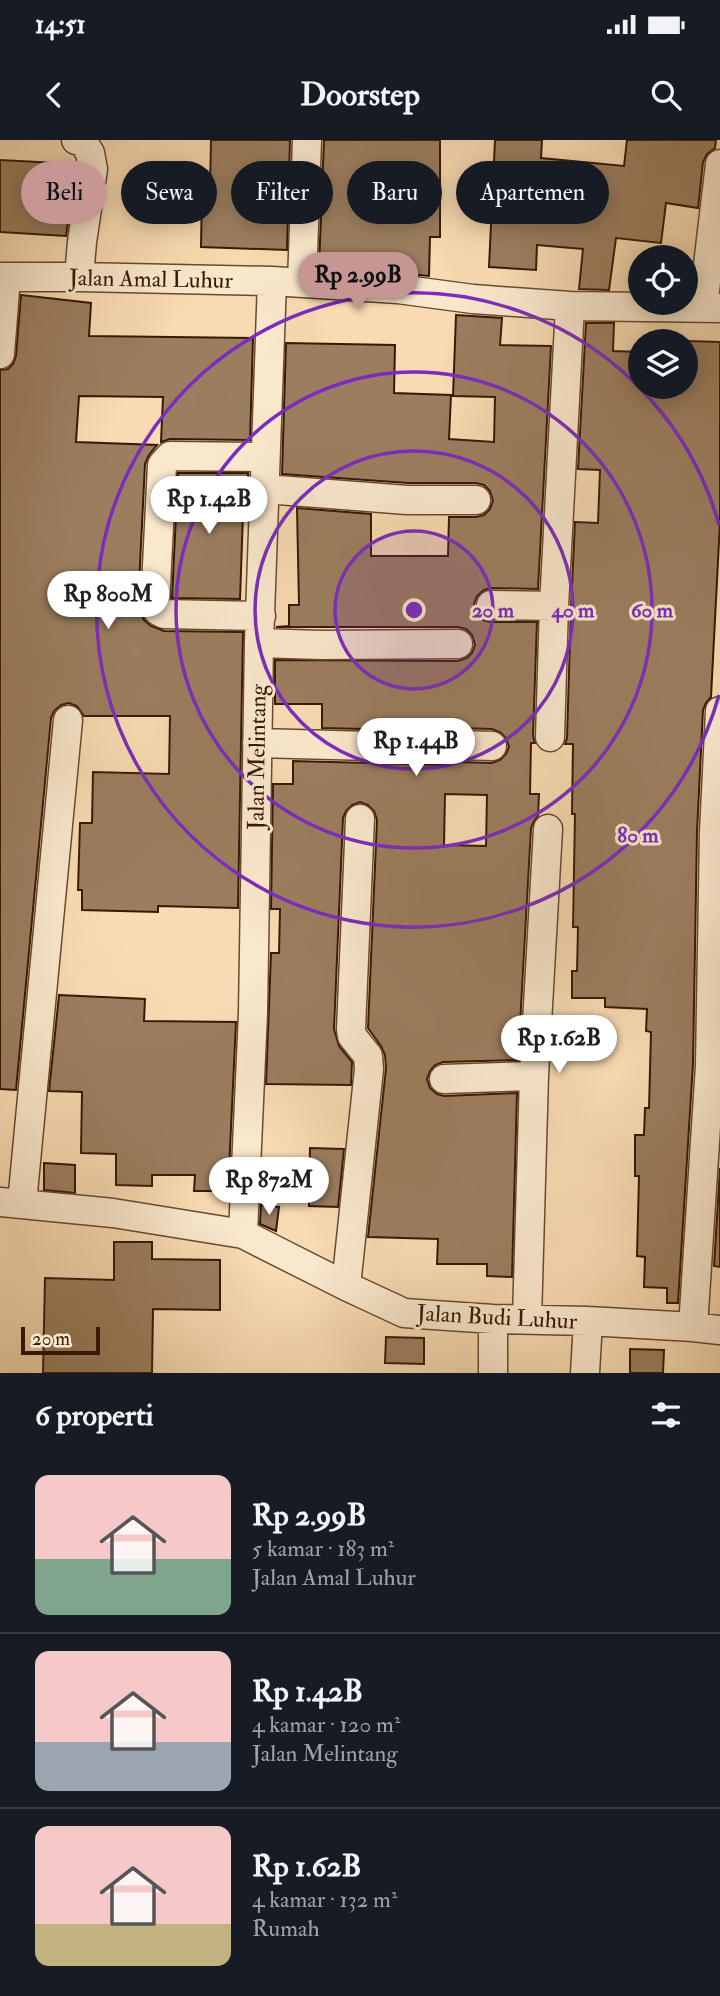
<!DOCTYPE html>
<html lang="id">
<head>
<meta charset="utf-8">
<style>
	:root { --surface:#171b24; --page:#242831; --text:#f1f3f6; --muted:#9ea1a6; --line:#363941; --accent:#c59692 }
	body { margin:0; font-family:"IM FELL Double Pica",serif; background:var(--page); color:var(--text); height:100vh; display:flex; flex-direction:column; font-size:26px; white-space:nowrap }
	* { box-sizing:border-box; margin:0 }
	p { font-size:23px; color:var(--muted) }
	.icon { flex:none; width:38px; height:38px; fill:none; stroke:currentColor; stroke-width:2; stroke-linecap:round; stroke-linejoin:round }
	.map { position:relative; height:1233px; overflow:hidden }
	.panel { display:flex; flex-direction:column; background:var(--surface); flex:1 }
	.panel>* { flex:none }
	.guide { position:absolute; left:21px; top:21px; width:679px; height:63px; display:flex; gap:14px }
	.controls { position:absolute; left:628px; top:105px; display:grid; gap:14px }
	.controls a { display:grid; place-items:center; width:70px; height:70px; border-radius:50%; background:var(--surface); box-shadow:0 4px 18px #0003; font-size:35px }
	.scale { position:absolute; left:21px; bottom:18px; width:79px; box-sizing:border-box; padding-left:7px; border:4px solid #371906; border-top:0; font-size:19px; line-height:24px; white-space:nowrap; color:#371906; -webkit-text-stroke:5px #fae8cd; paint-order:stroke }
	.price { position:absolute; translate:-50% -60px; padding:0 16px; border-radius:24px; background:#fff; color:#222; font-size:23px; line-height:46px; filter:drop-shadow(0 2px 4px #0008) }
	.price::after { content:''; position:absolute; left:50%; top:42px; width:21px; height:16px; margin-left:-10px; background:inherit; clip-path:polygon(0 0,100% 0,50% 100%) }
	.price.current { background:var(--accent); color:#111 }
	ul { padding:0; list-style:none }
	li { display:flex; align-items:center; gap:21px; height:175px; padding:0 35px }
	li+li { border-top:2px solid var(--line) }
	li span { display:grid; place-items:center; flex:none; width:196px; height:140px; border-radius:14px; color:#555 }
	li>.icon { margin-inline-start:auto }
	span .icon { width:84px; height:84px; fill:#fffc; stroke-width:1 }
	li b { font-size:30px }
	h2 { display:flex; justify-content:space-between; align-items:center; height:84px; padding:0 35px; font-size:30px }
	.chip { padding:0 24px; border-radius:32px; background:var(--surface); box-shadow:0 4px 18px #0003; font-size:24px; line-height:63px }
	.chip.current { background:var(--accent); color:#111 }
	.status { display:flex; justify-content:space-between; align-items:center; height:49px; padding:0 35px; background:var(--surface); direction:ltr }
	.status svg { height:19px; fill:currentColor }
	header { display:flex; justify-content:space-between; align-items:center; height:91px; padding:0 35px; background:var(--surface); font-size:32px; font-weight:800 }
	.map>svg:first-child { display:block }
	.building { fill:#9b7e5f; stroke:#371906; stroke-width:2; fill-rule:evenodd }
	.lines { fill:none; stroke-linecap:round; stroke-linejoin:round }
	.street-casing { stroke:#674a31; stroke-width:31 }
	.street { stroke:#fae8cd; stroke-width:28 }
	.ring { fill:none; stroke:#7b2cbf; stroke-width:3.5 }
	.labels { text-anchor:middle; dominant-baseline:central; stroke-width:6; stroke-linejoin:round; paint-order:stroke }
	.street-label { font-size:23px; fill:#371906; stroke:#fae8cd }
	.centre { fill:#7b2cbf; stroke:#fae8cd; stroke-width:3.5 }
	.ring-label { font-size:21px; text-anchor:middle; font-weight:bold; fill:#7b2cbf; stroke:#fae8cd; stroke-width:6; stroke-linejoin:round; paint-order:stroke }
</style>
</head>
<body>
<div class="status"><b>14:51</b><svg viewBox="0 0 49 12"><path d="M0 12V9h3v3zM5 12V6h3v6zM10 12V3h3v9zM15 12V0h3v12zM26 1h20v11H26zM47 4h2v5h-2z"/></svg></div>
<header><svg class="icon" aria-label="back" viewBox="0 0 24 24"><path d="M15 5l-7 7 7 7"/></svg>Doorstep<svg class="icon" aria-label="search" viewBox="0 0 24 24"><circle cx="10" cy="10" r="6"/><path d="M15 15l6 6"/></svg></header>
<div class="map">
<svg width="720" height="1233" viewBox="0 0 720 1233">
	<rect width="100%" height="100%" fill="#f8dbb2"/>
	<filter id="stains"><feTurbulence type="fractalNoise" baseFrequency=".00286" numOctaves="4"/><feColorMatrix values="0 0 0 0 .2 0 0 0 0 .09 0 0 0 0 .02 0 0 0 .5 -.17"/></filter>
	<radialGradient id="worn" r=".72"><stop offset=".6" stop-color="#630" stop-opacity="0"/><stop offset="1" stop-color="#630" stop-opacity=".3"/></radialGradient>
	<!-- building -->
	<path class="building" d="M211,0H290L287,110L201,107L202,50H210Z
		M324,0H440V97H430L429,136L369,130V127H319Z
		M495,0H542L541,18L624,26L627,0H716L715,8L707,14L703,22L698,68L666,63L661,103L616,98L609,150L579,149L583,109L537,105L536,130L489,127Z
		M0,20L75,24L76,29L66,96L0,92Z
		M21,155L91,163L89,196L253,198L250,300L170,299L161,302L163,257L79,256L76,302L157,305L149,315L145,324L138,465L144,480L151,486L164,491L243,492L238,768L158,766V772L82,770V750H78L80,683H92L93,632L169,634L170,576H84L77,566L69,563L61,565L54,571L51,578L16,950L0,949V230L8,229L13,224L16,216Z
		M456,175L502,178L500,205L551,206L538,449L491,448L484,450L477,456L474,464L477,474L483,480L491,482H537L533,596L535,603H531L530,654H539L538,676L534,681L531,688L518,920L443,922L435,925L430,931L427,939L430,948L437,954L444,956L517,953L512,1137L487,1136V1124H437L438,1099L368,1097L386,928L385,915L381,906L368,888L377,680L374,671L368,665L360,662L352,665L346,671L343,678L334,889L339,906L352,922L351,945L266,944L271,813H279L280,769H271L273,644H293V621L447,625L460,622L492,623L500,620L506,614L509,607L506,598L500,592L492,589L458,588L445,591L322,588V564H275V520L458,521L467,518L472,513L475,505L472,495L466,489L458,487H276L289,486V465H299L297,368L371,374V416H448L449,377H476L484,375L490,369L493,361L490,351L484,345L476,343H408L282,334L286,203L395,205L394,253L451,255L449,299L494,302L495,257L453,256ZM445,654L487,655L486,706L444,705Z
		M586,183H614L613,211L640,212V247H686L687,201L720,202V382L711,557L706,563L703,570L697,692L693,924L678,1163H667V1148L644,1147L645,1117L637,1116L639,1036H635V995H644L645,968H649L651,892L646,891L647,869L605,867V858H572V831H577L578,787H573L575,674H572L573,604H565L567,598L571,467L575,382L598,383L600,330L578,329Z
		M178,333H248V346H244L240,459L172,458Z
		M59,855L145,859L144,881L236,882L228,1051H194L195,1035H152V1046L116,1045V1014L81,1013L82,952L49,951Z
		M310,1008L344,1009L338,1067L309,1066Z
		M44,1023L75,1025V1053L44,1050Z
		M720,1028V1127L714,1126Z
		M261,1065L279,1067L276,1091L260,1084Z
		M114,1102H152V1119L220,1120V1170L153,1169L152,1233H43L45,1138L114,1140Z
		M386,1197L424,1198V1224L385,1223Z
		M630,1209L664,1210L663,1233H630Z"/>
	<g class="lines">
		<defs>
			<path id="street" d="M76,0L83,2L90,13L93,29L82,102L79,137
				M0,137H79L272,141L398,149L473,159L570,166L720,168
				M302,143L307,0
				M703,167L720,24
				M0,214L6,138
				M265,349L407,360H476
				M491,465L554,466
				M261,476L164,474L158,471L155,466L162,325L170,316L265,317
				M259,503L321,505L458,504
				M550,597L554,466L570,166
				M257,603L447,608L458,605L492,606
				M444,939L534,936
				M0,1062L113,1073L243,1094L346,1146L404,1173L493,1179L588,1181L693,1187L720,1190
				M22,1063L68,580
				M243,1094L253,873L259,503L272,141
				M346,1146L369,929L368,916L352,896L351,889L360,679
				M527,1179L534,936L548,689
				M693,1187L710,925L714,692L720,571
				M493,1233V1179
				M585,1233L588,1181"/>
		</defs>
		<!-- street casing -->
		<use href="#street" class="street-casing"/>
		<!-- street -->
		<use href="#street" class="street"/>
	</g>
	<!-- distance rings -->
	<circle cx="414" cy="470" r="79" fill="#7b2cbf" fill-opacity=".12"/>
	<g class="ring">
		<circle cx="414" cy="470" r="79"/>
		<circle cx="414" cy="470" r="159"/>
		<circle cx="414" cy="470" r="238"/>
		<path d="M719 555A317 317 0 1 1 719 385"/>
	</g>
	<g class="labels">
		<!-- street labels -->
		<g class="street-label">
			<text transform="translate(151 139) rotate(1)">Jalan Amal Luhur</text>
			<text transform="translate(257 617) rotate(-89)">Jalan Melintang</text>
			<text transform="translate(497 1177) rotate(3)">Jalan Budi Luhur</text>
		</g>
	</g>
	<circle cx="414" cy="470" r="10" class="centre"/>
	<g class="ring-label">
		<text x="493" y="477">20 m</text>
		<text x="573" y="477">40 m</text>
		<text x="652" y="477">60 m</text>
		<text x="638" y="702">80 m</text>
	</g>
	<rect width="100%" height="100%" filter="url(#stains)"/>
	<rect width="100%" height="100%" fill="url(#worn)"/>
</svg>
<div class="controls">
<a><svg class="icon" aria-label="locate" viewBox="0 0 24 24"><circle cx="12" cy="12" r="6"/><path d="M12 2v4M12 18v4M2 12h4M18 12h4"/></svg></a>
<a><svg class="icon" aria-label="layers" viewBox="0 0 24 24"><path d="M12 4l9 5-9 5-9-5zM3 14l9 5 9-5"/></svg></a>
</div>
<div class="scale">20 m</div>
<b class="price current" style="left:358px;top:172px">Rp 2.99B</b>
<b class="price" style="left:209px;top:396px">Rp 1.42B</b>
<b class="price" style="left:108px;top:491px">Rp 800M</b>
<b class="price" style="left:416px;top:638px">Rp 1.44B</b>
<b class="price" style="left:559px;top:935px">Rp 1.62B</b>
<b class="price" style="left:269px;top:1077px">Rp 872M</b>
<div class="guide">
<a class="chip current">Beli</a>
<a class="chip">Sewa</a>
<a class="chip">Filter</a>
<a class="chip">Baru</a>
<a class="chip">Apartemen</a>
</div>
</div>
<section class="panel">
<h2>6 properti<svg class="icon" aria-label="filters" viewBox="0 0 24 24"><path d="M4 7h16M4 17h16"/><circle cx="9" cy="7" r="2"/><circle cx="15" cy="17" r="2"/></svg></h2>
<ul>
<li><span style="background:linear-gradient(#f6c9c9 60%,#7fa58c 0)"><svg class="icon" aria-label="home" viewBox="0 0 24 24"><path d="M3 11l9-7 9 7M6 9v11h12V9"/></svg></span><div><b>Rp 2.99B</b><p>5 kamar · 183 m²</p><p>Jalan Amal Luhur</p></div></li>
<li><span style="background:linear-gradient(#f6c9c9 65%,#9aa5b1 0)"><svg class="icon" aria-label="home" viewBox="0 0 24 24"><path d="M3 11l9-7 9 7M6 9v11h12V9"/></svg></span><div><b>Rp 1.42B</b><p>4 kamar · 120 m²</p><p>Jalan Melintang</p></div></li>
<li><span style="background:linear-gradient(#f6c9c9 70%,#c2b280 0)"><svg class="icon" aria-label="home" viewBox="0 0 24 24"><path d="M3 11l9-7 9 7M6 9v11h12V9"/></svg></span><div><b>Rp 1.62B</b><p>4 kamar · 132 m²</p><p>Rumah</p></div></li>
</ul>
</section>
</body>
</html>
